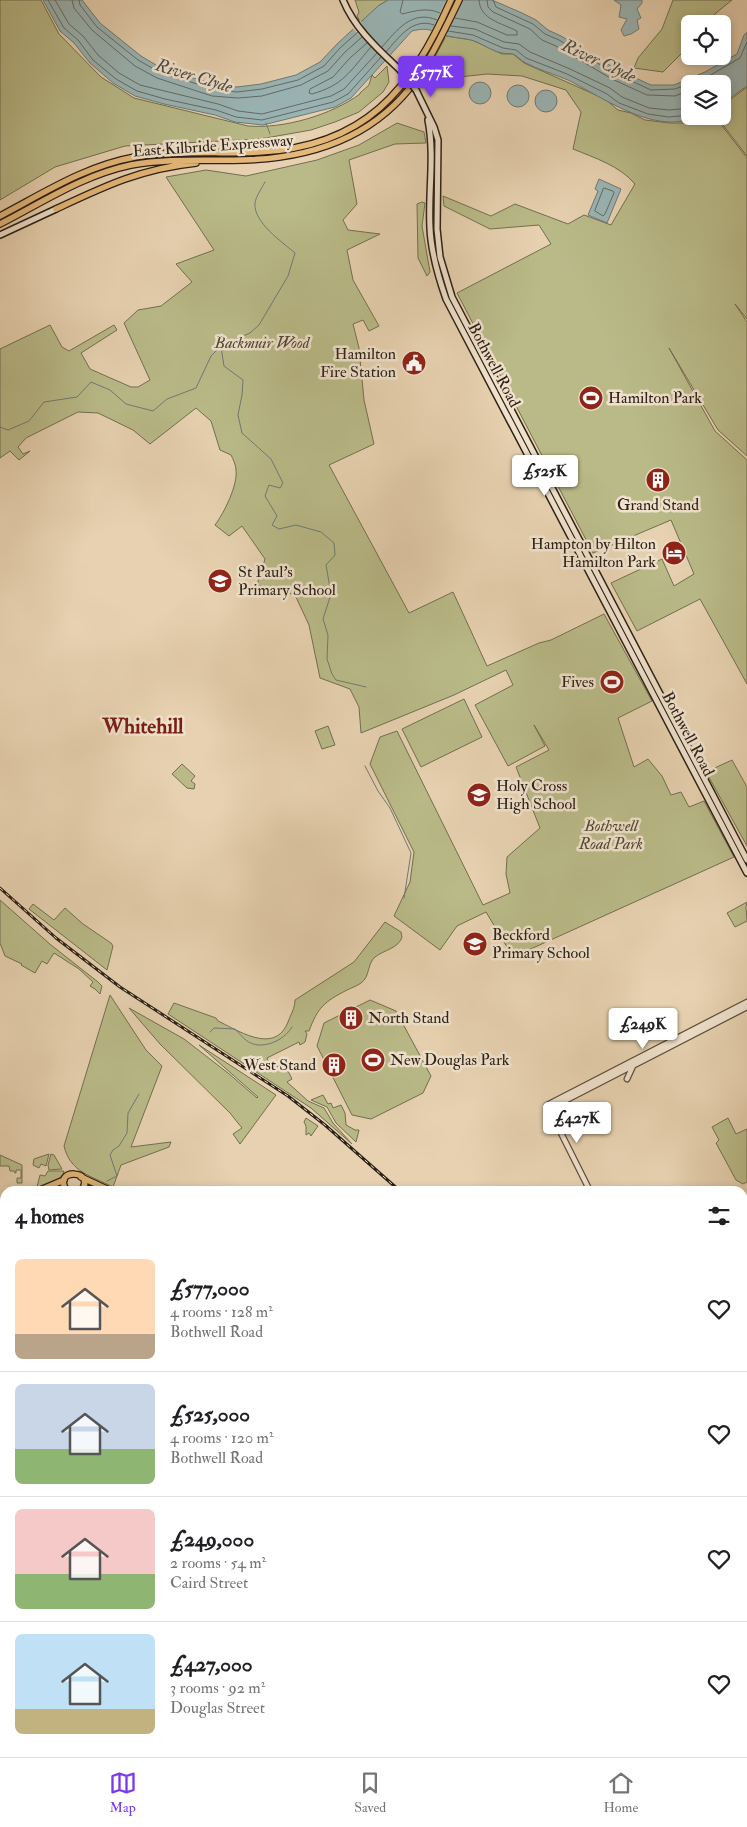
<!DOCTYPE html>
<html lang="en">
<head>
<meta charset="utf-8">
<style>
	:root { --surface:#fff; --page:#f6f6f6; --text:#202124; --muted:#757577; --line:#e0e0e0; --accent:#7c3aed }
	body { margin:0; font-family:"IM FELL Double Pica",serif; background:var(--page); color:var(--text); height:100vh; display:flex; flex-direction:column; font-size:19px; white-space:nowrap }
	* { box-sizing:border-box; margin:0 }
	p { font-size:16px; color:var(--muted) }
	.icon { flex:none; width:28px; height:28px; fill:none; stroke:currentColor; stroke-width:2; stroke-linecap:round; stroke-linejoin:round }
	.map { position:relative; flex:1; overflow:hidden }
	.details { position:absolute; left:0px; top:1186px; width:748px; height:571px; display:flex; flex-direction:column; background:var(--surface); border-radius:15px 15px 0 0; box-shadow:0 2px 8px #0003 }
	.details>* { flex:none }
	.tools { position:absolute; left:681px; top:15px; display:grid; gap:10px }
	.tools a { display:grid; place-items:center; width:50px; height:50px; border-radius:8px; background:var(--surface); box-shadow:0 2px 8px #0003; font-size:25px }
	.price { position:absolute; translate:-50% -42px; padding:0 11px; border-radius:5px; background:#fff; color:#222; font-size:16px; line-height:32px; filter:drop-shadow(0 1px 2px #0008) }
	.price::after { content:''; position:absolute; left:50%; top:30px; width:15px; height:11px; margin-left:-8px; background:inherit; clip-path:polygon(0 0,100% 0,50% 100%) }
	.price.on { background:var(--accent); color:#fff }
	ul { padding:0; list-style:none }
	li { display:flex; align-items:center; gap:15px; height:125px; padding:0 15px }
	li+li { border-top:1px solid var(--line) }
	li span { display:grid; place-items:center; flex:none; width:140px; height:100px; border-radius:8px; color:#555 }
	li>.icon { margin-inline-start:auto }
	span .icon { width:60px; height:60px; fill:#fffc; stroke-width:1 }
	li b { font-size:21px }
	h2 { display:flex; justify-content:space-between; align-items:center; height:60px; padding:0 15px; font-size:21px }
	.dock { display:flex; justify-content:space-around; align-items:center; height:70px; border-top:1px solid var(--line); background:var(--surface); font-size:14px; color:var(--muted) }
	.dock a { display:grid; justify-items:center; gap:2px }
	.dock .on { color:var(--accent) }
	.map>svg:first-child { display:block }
	.green { fill:#b9ba88; stroke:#736e50 }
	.water { fill:#9ab5b5; stroke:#6e7a76 }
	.pier { fill:#e7d1b0 }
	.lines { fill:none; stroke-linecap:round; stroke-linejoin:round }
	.shore { stroke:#646b66; stroke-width:1 }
	.stream { stroke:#6e7a76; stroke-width:1 }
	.tertiary-casing { stroke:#5c4d3d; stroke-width:7 }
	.secondary-casing { stroke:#2d2117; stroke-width:8 }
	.primary-casing { stroke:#2d2117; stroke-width:8 }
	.trunk-casing { stroke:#2d2117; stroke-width:8 }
	.tertiary { stroke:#efe1cc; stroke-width:4.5 }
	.secondary { stroke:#efe1cc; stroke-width:5 }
	.primary { stroke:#e4b878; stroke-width:5.5 }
	.trunk { stroke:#e4b878; stroke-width:5.5 }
	.rail-casing { stroke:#2d2117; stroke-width:3 }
	.rail { stroke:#efe1cc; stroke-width:1; stroke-dasharray:4; stroke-linecap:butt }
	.secondary-bridge-casing { stroke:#2d2117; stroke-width:8; stroke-linecap:butt }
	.secondary-bridge { stroke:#efe1cc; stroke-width:5 }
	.labels { text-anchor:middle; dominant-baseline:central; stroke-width:5; stroke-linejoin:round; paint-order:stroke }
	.street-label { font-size:16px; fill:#2d2117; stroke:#efe1cc }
	.park-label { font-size:16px; font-style:italic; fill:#504733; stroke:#efe1cc }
	.poi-label { font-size:16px; fill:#2d2117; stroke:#efe1cc; text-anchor:start }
	.water-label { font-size:18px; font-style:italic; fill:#4e4d46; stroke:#efe1cc }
	.district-label { font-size:21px; font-weight:bold; fill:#7a1f14; stroke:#efe1cc }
</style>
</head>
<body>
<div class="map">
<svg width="747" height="1757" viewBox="0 0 747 1757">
	<rect width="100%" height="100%" fill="#e7d1b0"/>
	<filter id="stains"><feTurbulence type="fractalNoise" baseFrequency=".004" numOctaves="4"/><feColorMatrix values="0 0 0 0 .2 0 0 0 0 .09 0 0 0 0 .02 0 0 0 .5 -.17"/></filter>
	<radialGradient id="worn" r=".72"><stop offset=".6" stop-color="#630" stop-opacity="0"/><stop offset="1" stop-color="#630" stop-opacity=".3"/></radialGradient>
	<!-- green -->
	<path class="green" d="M0,0H41L59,34L101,77L134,98L248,126C284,129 331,115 360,94V93L369,85L372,75L375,78L387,66L389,82L383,92L359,112L335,122L311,130L260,139L125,146L55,167L0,200Z
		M355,0H388L378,6L361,23L357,16L359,12Z
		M673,0H732L716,13L707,24H690V45L663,72L634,68L638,58L662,29Z
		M446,36L472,40L502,54H513L524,63L605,99L618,110L631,113L645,120L670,123H690L716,118L747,158V319L735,304L747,322V456L718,430L669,348L715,431L747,460V684L700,599L637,631L611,583L662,559L674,586L694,574L671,520L593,553L457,293L551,244L539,225L490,229L444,206L443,196L491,216L515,204L568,224L584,215L611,225L635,184C620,166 595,158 573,149L581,112L566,90L522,76L487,74L459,77L425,87L422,82Z
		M747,87V156L716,116H722L723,105Z
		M397,123L424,132L426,143L395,144L349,160L357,204L343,220L348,230L380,234L347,250L353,280L379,326L369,331L363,320L353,324L359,348L364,400L374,444L329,465L409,613L453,592L487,666L539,643L551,640L604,614L652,701L618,718L634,767L648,759L662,776L671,795L681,792L689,807L704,801L734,857L513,957L486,912L457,926L440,950L394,916L410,882L414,852L370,764L380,737L397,731L483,905L510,893L506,874L507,857L540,828L516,767L549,750L534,725L545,746L508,766L475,705L513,685L506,670L454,695L361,733L359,707L350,689L320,678L309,625L295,595L257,585L265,559L242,526L229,536L215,525C224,513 238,485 236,470C236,465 233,459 231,455L220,450L211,421L196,408L150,444L133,430L98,413L78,412L26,438L18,447L23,454L30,451L19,460L10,451L0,458V349L50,325L62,347L69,351L114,325L117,330L81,353L90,369L131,387H138L150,380L124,323L138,310L161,306L192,282L176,264L214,250L166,177L206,170L246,176L317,160L359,145Z
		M422,202L425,203L422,226L430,272L427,276L418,258L417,204Z
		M464,699L482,737L421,767L402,729Z
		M328,726L335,745L322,749L315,731Z
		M732,760L747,787V846L706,772Z
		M182,764L195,776L191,781L195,784L194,789L187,788L172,774Z
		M0,900L51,945L98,982L102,986L100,994L95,989L90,986L93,982L79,969L54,953L47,964L42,961L35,973L21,965L22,964L5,956L0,943Z
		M747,902L746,907L747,921L735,927L727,913Z
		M33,904L54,920L65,908L83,924L111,943L113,946L107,970L29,909Z
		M385,922L401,932L402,937C399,948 384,950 375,957C367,964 370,977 361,983C357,986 351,988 347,990C324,1002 318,1007 309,1031H305L307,1034L305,1042L300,1045L299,1042L267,1058L272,1069L284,1063L292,1079L287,1082L308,1101L324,1108L333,1123L352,1144L311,1108L168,1014L174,1003L216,1018L218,1021C239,1031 275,1055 288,1022C291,1014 295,1008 295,1000L354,962Z
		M110,995L146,1050L162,1066L131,1147L171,1142L169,1147L121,1165L113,1187C91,1176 70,1172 64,1146Z
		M370,1000L396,1011L431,1076L423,1093L371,1119L352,1115L317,1046L324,1023Z
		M129,1008L184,1039L228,1073L257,1098L258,1097L199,1045L276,1095L240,1144L233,1134L242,1128L230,1113L160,1044Z
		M323,1095L328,1104L331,1103L333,1108L341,1105L345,1113L346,1125L355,1130H359L356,1142L336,1123L327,1107L311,1100Z
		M306,1118L318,1126L311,1136L309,1133L306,1135V1126L304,1122Z
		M728,1118L736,1134L747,1129V1182L743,1184L736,1180L716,1143L719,1140L712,1127Z
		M49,1154L46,1166L41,1164L39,1168L33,1165L34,1159Z
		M51,1154L54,1155L62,1169L49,1170L48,1165Z
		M0,1155L22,1165V1183H17V1178H21V1170H16V1173H15L14,1171H10L9,1166H0Z
		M48,1171H64C62,1181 45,1187 37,1187L40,1175L45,1176Z
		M743,1470H747V1494H743Z
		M0,1554L5,1561V1750L0,1743Z
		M742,1555L747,1557V1612L743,1609Z
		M743,1705L747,1709V1757H391L396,1752H742Z
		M138,1753H164V1757H137Z"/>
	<!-- water -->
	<path class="water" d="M43,0H82L100,23L141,56L161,68L213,84L237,87L261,84L296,75L320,62L337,44L378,6L388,0H492L522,13L536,20L548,30L561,36L616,69L651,85H674L705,72L737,54L744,35L747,32V86L723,103L722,84H690V116H698C657,137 604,98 568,80C554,74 539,70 526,63C521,61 518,56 513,54C510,53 506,54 502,53C491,51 482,43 471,40C463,38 456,38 448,36C431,33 432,26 412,31L351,98L335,107L263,125L235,122L215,115L164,104L135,96L113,83L90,63L74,43L60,31Z
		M614,0H642V3L637,9L641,18L637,20L639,29L631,34L624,36L621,30L627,19L619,17L621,5Z
		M469 93a11 11 0 1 1 22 0a11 11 0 1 1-22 0Z
		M507 96a11 11 0 1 1 22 0a11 11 0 1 1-22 0Z
		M535 101a11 11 0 1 1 22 0a11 11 0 1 1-22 0Z
		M599,179L621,189L607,223L588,215L598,191L595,189Z"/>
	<!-- pier -->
	<path class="pier" d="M446,0H463L445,38L431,32Z
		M360,20L365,30L392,56L387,62L352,28Z"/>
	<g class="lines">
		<!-- shore -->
		<path class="shore" d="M48,0L64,28L78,40L93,60L116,79L137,91L165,99L216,110L236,117L262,120L333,102L348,94L381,57
			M55,0L69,24L83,36L98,55L119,73L140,85L218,104L238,111L262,114L331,96L344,89L377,53
			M72,0L74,8L92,30L135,66L157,78L212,96L238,98L262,96L301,85L328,71L345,52L362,37
			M79,0L80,5L97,27L138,60L159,72L213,89L237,92L262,89L298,80L324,66L340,48L358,32
			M403,0L400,12L402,14C415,11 427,7 440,13
			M487,0L488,7L493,12L530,29L542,40L556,46L612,79L647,95L675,96L690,90
			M493,0L496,7L533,24L545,34L559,40L614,73L651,90L675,89L707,77L740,58L747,42
			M455,18L477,22L507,35H517V31C502,23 480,20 479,0
			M451,26L475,29L504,42L519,44L530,52L570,69L610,88L622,97L649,108L669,110L690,108
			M448,31L473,35L503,48L516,50L526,58L567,74L607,94L619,103L648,114L669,117L690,115
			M367,43L350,58L333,77L310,89L309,93L312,94C344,85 350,71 371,47
			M382,47C396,31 412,9 437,20
			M386,52C399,37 413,17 434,25
			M604,188L613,191L614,193L605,214L603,216L595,211Z"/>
		<!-- stream -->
		<path class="stream" d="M266,123L270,134
			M221,347L224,366L243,380L242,395L238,415L242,433L271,459L283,483L280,488L269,485L265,496L277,516L272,525L279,529L296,525L321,532L334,543L335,555L326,565L331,594L323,619L328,635L327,659L332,674L336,680L366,687
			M0,427L8,430L29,421L44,402L77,397L91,382L110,390L126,404L153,411L167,399L196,388L211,356L221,346L250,333L259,325L288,276L295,253C282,242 253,222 255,203C256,196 262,188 265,182
			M365,766L378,791L390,808L411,853L404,898
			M210,1032L214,1028L235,1029C239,1033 243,1038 247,1041C261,1051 284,1041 292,1027
			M107,1181L117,1176L110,1155L113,1150L119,1146L127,1133L128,1113L139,1094
			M742,1576L747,1579
			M153,1757L155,1752
			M406,1757L411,1752"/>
		<defs>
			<path id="tertiary" d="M627,1079L633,1066
				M549,1109L747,1007
				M590,1191L547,1105L747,1002
				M0,1447L5,1442
				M13,1757L17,1752"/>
			<path id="secondary" d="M343,0C355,29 378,49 400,70
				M416,90L434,127L438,140L437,229L440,257L452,297L747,860
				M428,120C435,156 428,192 430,228C431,253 438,276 446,299L747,873
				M0,235L56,209
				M315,1752L317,1757"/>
			<path id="primary" d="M81,1177L111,1191
				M84,1188L100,1191
				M38,1191L64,1180
				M67,1191C50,1168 98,1169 81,1191
				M0,1214L5,1210
				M0,1227L5,1224
				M742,1316L747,1314
				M742,1525L747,1527"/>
			<path id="trunk" d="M56,209C105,186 140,169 196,163
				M0,216C44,193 85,166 135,157C176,150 218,154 259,152C365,147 411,90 451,0
				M0,224C43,202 83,175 131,165C168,158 206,161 244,160C312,158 375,137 416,80C433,55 446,27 459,0"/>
		</defs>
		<!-- tertiary casing -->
		<use href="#tertiary" class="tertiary-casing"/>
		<!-- secondary casing -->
		<use href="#secondary" class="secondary-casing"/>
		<!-- primary casing -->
		<use href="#primary" class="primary-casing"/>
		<!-- trunk casing -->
		<use href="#trunk" class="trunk-casing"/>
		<!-- tertiary -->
		<use href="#tertiary" class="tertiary"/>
		<!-- secondary -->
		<use href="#secondary" class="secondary"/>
		<!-- primary -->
		<use href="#primary" class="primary"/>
		<!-- trunk -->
		<use href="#trunk" class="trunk"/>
		<defs>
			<path id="rail" d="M0,888L56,938L120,987L288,1096L325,1125L400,1191
				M742,1641L747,1644"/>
		</defs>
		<!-- rail casing -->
		<use href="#rail" class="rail-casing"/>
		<!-- rail -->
		<use href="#rail" class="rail"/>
		<defs>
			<path id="secondary-bridge" d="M400,70L416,90"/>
		</defs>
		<!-- secondary-bridge casing -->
		<use href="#secondary-bridge" class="secondary-bridge-casing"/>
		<!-- secondary-bridge -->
		<use href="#secondary-bridge" class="secondary-bridge"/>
	</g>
	<!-- icons -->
	<defs>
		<symbol id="civic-disc" viewBox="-11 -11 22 22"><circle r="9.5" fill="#8f2418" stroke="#efe1cc"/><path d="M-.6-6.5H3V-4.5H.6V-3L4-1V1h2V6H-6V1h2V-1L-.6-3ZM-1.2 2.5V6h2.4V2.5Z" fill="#fff"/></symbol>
		<symbol id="stadium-disc" viewBox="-11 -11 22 22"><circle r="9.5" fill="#8f2418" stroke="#efe1cc"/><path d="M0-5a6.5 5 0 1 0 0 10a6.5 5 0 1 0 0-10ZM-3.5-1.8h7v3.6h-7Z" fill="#fff"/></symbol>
		<symbol id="building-disc" viewBox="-11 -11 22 22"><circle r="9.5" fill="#8f2418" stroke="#efe1cc"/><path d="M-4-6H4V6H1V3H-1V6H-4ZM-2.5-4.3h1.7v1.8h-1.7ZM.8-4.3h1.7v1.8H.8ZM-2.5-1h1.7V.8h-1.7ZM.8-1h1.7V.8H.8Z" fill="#fff"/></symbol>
		<symbol id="hotel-disc" viewBox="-11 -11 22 22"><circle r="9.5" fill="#8f2418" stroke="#efe1cc"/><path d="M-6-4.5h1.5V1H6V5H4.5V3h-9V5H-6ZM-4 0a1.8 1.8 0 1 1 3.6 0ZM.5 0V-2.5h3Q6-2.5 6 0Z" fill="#fff"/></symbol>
		<symbol id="school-disc" viewBox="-11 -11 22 22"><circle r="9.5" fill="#8f2418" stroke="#efe1cc"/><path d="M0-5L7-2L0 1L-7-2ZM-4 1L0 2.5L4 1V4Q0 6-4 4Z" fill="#fff"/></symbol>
	</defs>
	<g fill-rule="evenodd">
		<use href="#civic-disc" x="400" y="349" width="28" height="28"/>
		<use href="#stadium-disc" x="577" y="384" width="28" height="28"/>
		<use href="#building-disc" x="644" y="466" width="28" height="28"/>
		<use href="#hotel-disc" x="660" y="539" width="28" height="28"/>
		<use href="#school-disc" x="206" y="567" width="28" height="28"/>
		<use href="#stadium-disc" x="598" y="668" width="28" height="28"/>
		<use href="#school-disc" x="465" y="781" width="28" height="28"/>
		<use href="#school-disc" x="461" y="930" width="28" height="28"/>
		<use href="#building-disc" x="337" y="1004" width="28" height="28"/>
		<use href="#stadium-disc" x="359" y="1046" width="28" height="28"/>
		<use href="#building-disc" x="320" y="1051" width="28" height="28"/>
	</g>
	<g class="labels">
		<!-- street labels -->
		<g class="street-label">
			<text transform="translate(213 146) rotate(-4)">East Kilbride Expressway</text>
			<text transform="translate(494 365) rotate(62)">Bothwell Road</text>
			<text transform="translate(688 734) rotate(62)">Bothwell Road</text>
		</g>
		<!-- park labels -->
		<g class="park-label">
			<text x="262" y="343">Backmuir Wood</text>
			<text x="611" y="826">Bothwell<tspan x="611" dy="18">Road Park</tspan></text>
		</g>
		<!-- poi labels -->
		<g class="poi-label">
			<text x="396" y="354" text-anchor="end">Hamilton<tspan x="396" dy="18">Fire Station</tspan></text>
			<text x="608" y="398">Hamilton Park</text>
			<text x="658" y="505" text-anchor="middle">Grand Stand</text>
			<text x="656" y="544" text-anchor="end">Hampton by Hilton<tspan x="656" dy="18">Hamilton Park</tspan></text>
			<text x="238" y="572">St Paul's<tspan x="238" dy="18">Primary School</tspan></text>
			<text x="594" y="682" text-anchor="end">Fives</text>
			<text x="496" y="786">Holy Cross<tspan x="496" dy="18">High School</tspan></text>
			<text x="492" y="935">Beckford<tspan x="492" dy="18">Primary School</tspan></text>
			<text x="368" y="1018">North Stand</text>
			<text x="390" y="1060">New Douglas Park</text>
			<text x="316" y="1065" text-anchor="end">West Stand</text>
		</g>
		<!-- water labels -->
		<g class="water-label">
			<text transform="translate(599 61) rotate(25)">River Clyde</text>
			<text transform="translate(194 76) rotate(17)">River Clyde</text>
		</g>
		<!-- district labels -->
		<g class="district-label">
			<text x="143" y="726">Whitehill</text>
		</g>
	</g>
	<rect width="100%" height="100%" filter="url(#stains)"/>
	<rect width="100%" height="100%" fill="url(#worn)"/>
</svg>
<div class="tools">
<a><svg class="icon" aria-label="locate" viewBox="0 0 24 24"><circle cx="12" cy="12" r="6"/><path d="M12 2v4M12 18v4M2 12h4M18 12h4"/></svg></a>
<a><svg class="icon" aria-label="layers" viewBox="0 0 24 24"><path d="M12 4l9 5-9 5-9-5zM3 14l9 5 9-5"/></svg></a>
</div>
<b class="price on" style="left:431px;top:98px">£577K</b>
<b class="price" style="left:545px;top:497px">£525K</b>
<b class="price" style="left:643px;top:1050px">£249K</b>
<b class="price" style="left:577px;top:1144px">£427K</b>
<section class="details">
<h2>4 homes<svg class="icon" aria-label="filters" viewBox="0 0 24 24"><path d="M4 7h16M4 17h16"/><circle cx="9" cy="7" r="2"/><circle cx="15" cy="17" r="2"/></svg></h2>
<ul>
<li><span style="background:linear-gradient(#ffd9b3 75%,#b9a48a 0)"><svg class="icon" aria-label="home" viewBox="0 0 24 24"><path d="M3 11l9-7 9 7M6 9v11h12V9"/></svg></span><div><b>£577,000</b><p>4 rooms · 128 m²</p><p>Bothwell Road</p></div><svg class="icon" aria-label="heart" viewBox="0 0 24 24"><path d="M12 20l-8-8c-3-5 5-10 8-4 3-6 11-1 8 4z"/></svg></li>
<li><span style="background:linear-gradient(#c9d6e8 65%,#8fb573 0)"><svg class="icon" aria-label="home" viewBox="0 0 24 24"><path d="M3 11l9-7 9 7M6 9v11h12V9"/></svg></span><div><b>£525,000</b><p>4 rooms · 120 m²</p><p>Bothwell Road</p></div><svg class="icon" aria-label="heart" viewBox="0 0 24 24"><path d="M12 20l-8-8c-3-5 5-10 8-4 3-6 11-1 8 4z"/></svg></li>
<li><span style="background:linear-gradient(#f6c9c9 65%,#8fb573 0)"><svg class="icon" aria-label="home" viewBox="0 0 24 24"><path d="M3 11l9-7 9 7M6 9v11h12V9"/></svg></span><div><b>£249,000</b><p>2 rooms · 54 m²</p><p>Caird Street</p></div><svg class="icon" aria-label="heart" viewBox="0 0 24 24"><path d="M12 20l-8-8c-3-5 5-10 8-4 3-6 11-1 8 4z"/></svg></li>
<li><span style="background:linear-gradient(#bfe0f5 75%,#c2b280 0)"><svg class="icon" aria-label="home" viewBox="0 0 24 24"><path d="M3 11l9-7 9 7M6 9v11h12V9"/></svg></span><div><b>£427,000</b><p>3 rooms · 92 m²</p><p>Douglas Street</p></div><svg class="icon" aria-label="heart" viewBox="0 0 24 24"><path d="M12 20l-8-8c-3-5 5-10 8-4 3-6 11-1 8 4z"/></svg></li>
</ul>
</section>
</div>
<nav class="dock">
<a class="on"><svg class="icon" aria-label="map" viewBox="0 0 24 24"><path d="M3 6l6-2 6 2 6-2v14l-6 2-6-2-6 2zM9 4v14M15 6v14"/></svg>Map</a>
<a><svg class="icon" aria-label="saved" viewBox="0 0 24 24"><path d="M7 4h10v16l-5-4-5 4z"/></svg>Saved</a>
<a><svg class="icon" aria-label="home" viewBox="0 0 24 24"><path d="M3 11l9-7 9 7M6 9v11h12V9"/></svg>Home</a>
</nav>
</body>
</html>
